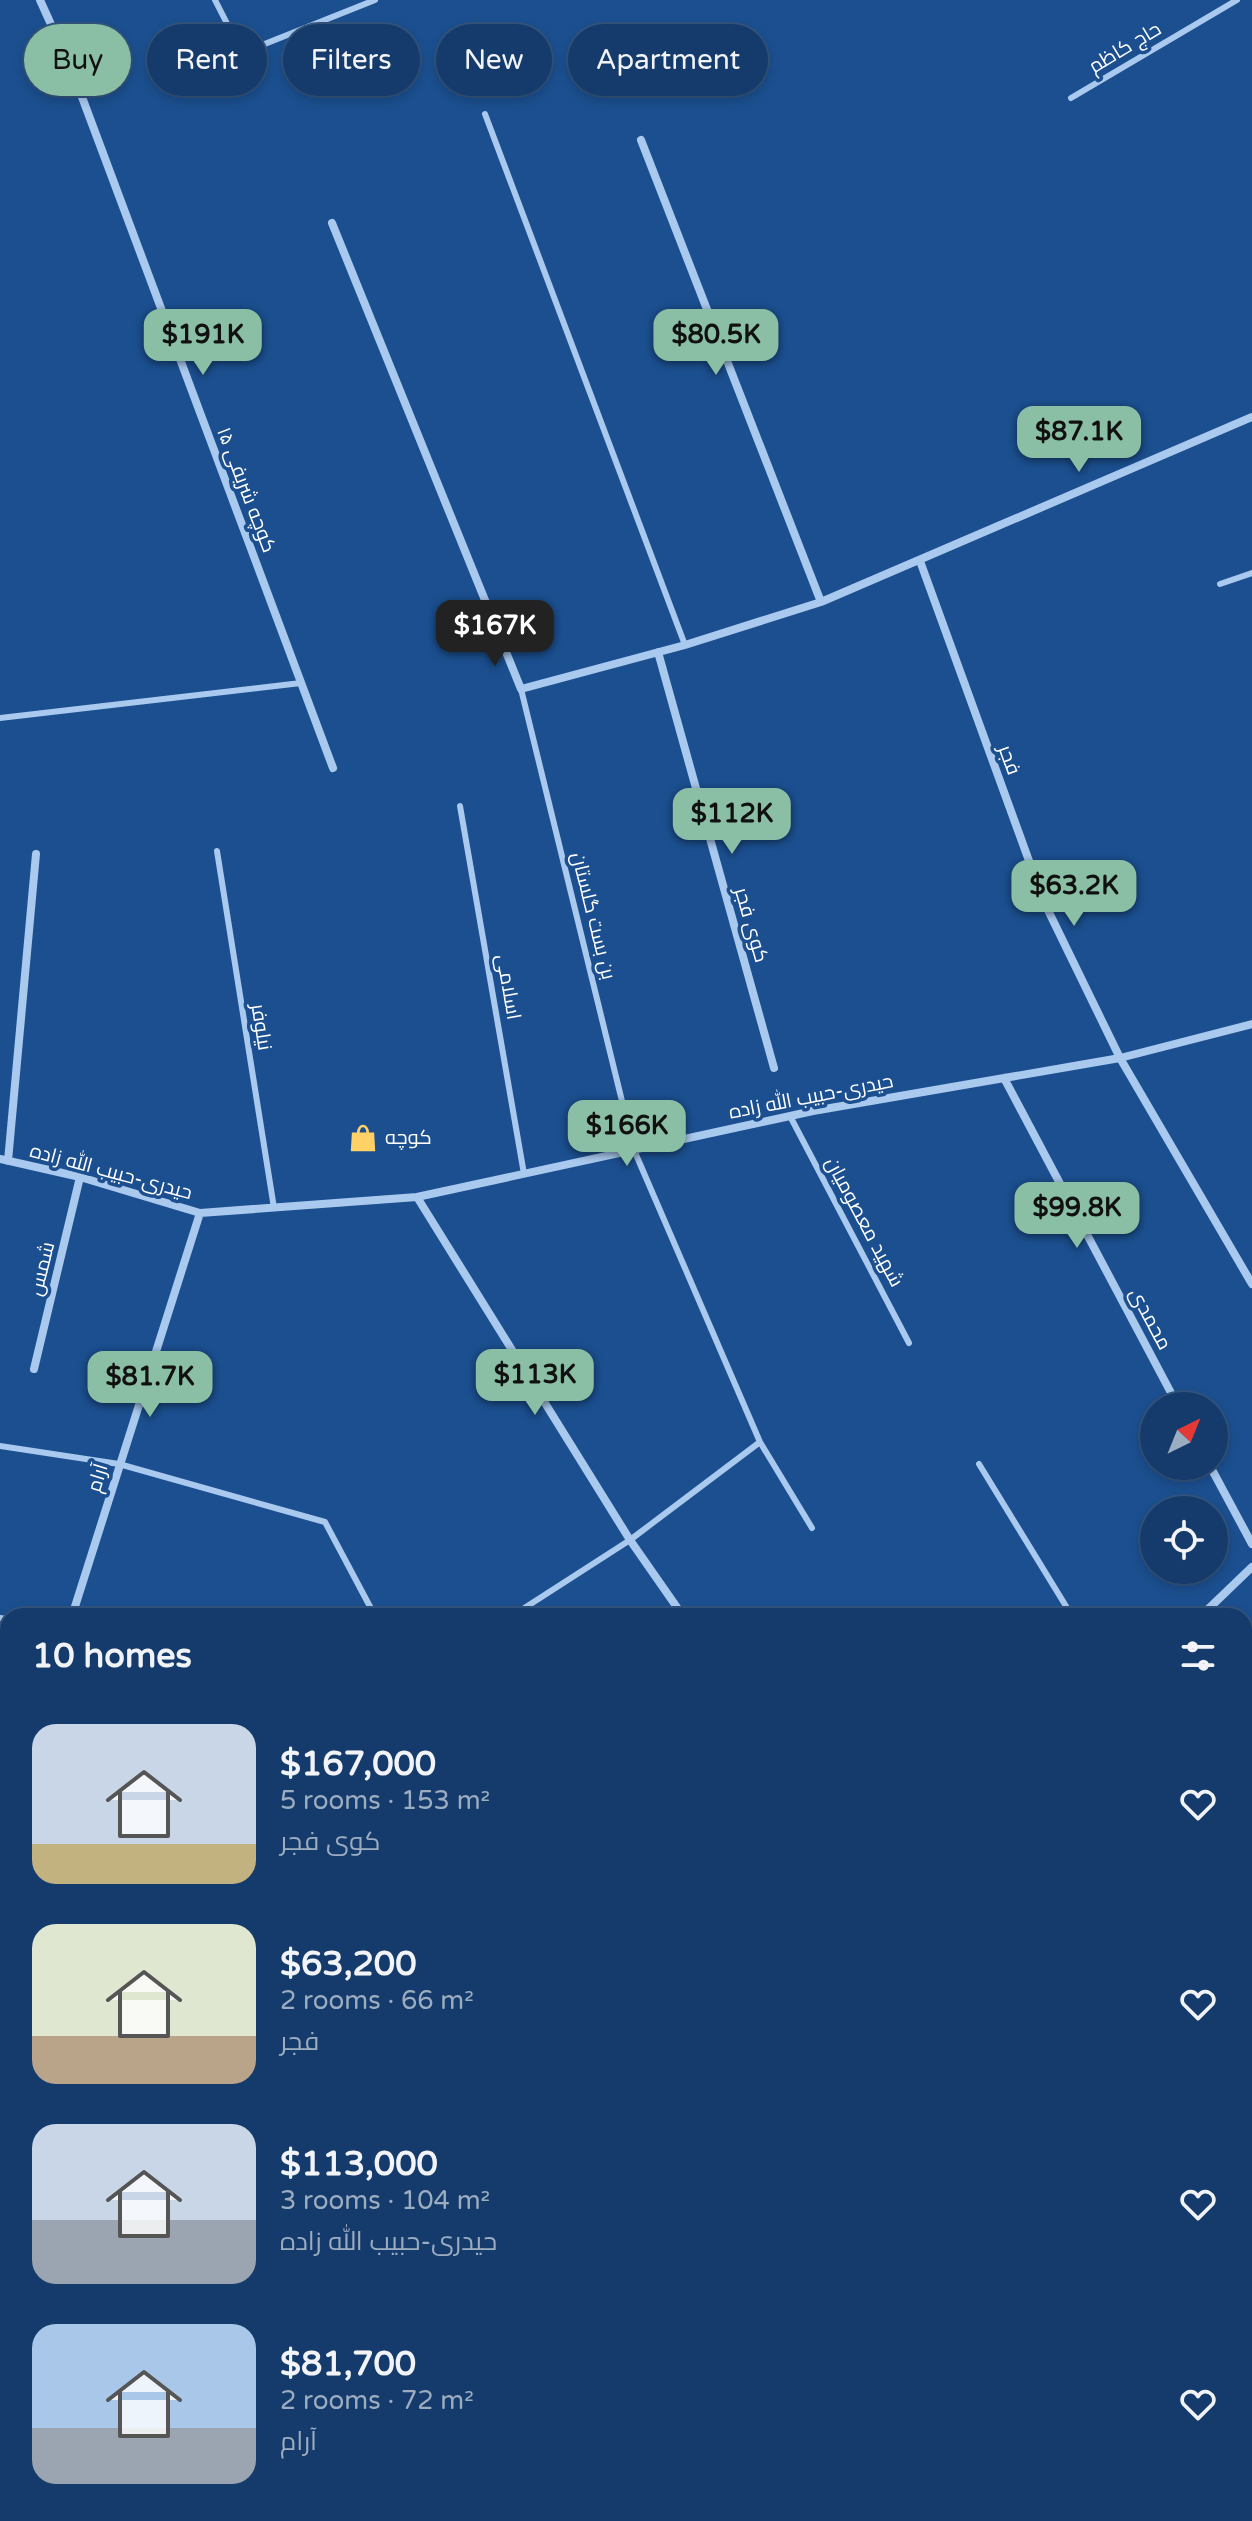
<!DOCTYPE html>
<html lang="en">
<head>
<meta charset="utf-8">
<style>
	:root { --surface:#143b6b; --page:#1d4271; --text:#f1f3f6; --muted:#9dadc1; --line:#33557e; --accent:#8abfa5 }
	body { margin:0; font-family:"Varela Round",Cairo,sans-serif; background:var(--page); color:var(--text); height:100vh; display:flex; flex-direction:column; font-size:30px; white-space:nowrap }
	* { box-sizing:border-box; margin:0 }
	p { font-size:26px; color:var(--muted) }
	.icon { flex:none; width:44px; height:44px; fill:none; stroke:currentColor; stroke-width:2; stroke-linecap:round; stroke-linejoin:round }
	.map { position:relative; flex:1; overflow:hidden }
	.drawer { position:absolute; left:0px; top:1608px; width:1252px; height:914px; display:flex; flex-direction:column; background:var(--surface); border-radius:24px 24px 0 0; box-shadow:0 4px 12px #0003,0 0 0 2px var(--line) }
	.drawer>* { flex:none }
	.banner { position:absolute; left:24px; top:24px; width:800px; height:72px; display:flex; gap:16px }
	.needle { width:52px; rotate:43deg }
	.fabs { position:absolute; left:1140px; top:1392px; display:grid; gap:16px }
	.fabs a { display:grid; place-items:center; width:88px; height:88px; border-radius:50%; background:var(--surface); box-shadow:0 4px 12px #0003,0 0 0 2px var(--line); font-size:40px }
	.price { position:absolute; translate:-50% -68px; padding:0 18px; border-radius:16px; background:var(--accent); color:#111; font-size:26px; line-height:52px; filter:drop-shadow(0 2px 4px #0008) }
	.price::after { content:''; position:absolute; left:50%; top:48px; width:24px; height:18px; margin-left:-12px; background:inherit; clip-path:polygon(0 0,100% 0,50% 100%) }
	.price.selected { background:#222; color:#fff }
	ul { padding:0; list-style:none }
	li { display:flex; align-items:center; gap:24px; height:200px; padding:0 32px }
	li span { display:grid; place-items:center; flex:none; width:224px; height:160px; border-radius:24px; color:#555 }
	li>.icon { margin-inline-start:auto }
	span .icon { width:96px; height:96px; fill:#fffc; stroke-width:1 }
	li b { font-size:34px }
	h2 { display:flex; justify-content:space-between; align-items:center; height:96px; padding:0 32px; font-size:34px }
	.chip { padding:0 28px; border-radius:36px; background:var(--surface); box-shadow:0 4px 12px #0003,0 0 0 2px var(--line); font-size:28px; line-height:72px }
	.chip.selected { background:var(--accent); color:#111 }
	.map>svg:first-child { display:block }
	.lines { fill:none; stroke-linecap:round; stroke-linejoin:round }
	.path { stroke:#a9c9ee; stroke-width:5; stroke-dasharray:4 6; stroke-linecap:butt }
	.lane { stroke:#a9c9ee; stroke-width:6 }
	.street { stroke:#a9c9ee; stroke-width:8 }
	.highway { stroke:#fff; stroke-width:24 }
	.labels { text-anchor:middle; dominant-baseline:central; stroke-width:7; stroke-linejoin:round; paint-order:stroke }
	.street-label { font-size:20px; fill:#fff; stroke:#1b4f8f }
	.poi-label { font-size:20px; fill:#fff; stroke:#1b4f8f; text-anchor:start }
</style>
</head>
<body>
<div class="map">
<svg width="1252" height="2521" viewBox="0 0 1252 2521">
	<rect width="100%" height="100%" fill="#1b4f8f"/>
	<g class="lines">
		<!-- path -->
		<path class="path" d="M413,2514L420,2521
			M375,2521L380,2514"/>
		<!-- lane -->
		<path class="lane" d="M215,0L242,53L375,0
			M1071,98L1237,0
			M485,114L685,645
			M1220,584L1252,573
			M521,689L634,1150L760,1442L812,1528
			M0,718L301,683
			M460,806L524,1174
			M217,851L274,1208
			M790,1116L909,1343
			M0,1446L119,1464L325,1522L375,1616
			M979,1464L1072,1616
			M512,1616L630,1540L760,1442
			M0,1618L8,1619
			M1244,2188L1252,2199
			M1244,2369L1252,2361
			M1083,2521L1090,2514"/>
		<!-- street -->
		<path class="street" d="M40,0L73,73L333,768
			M641,140L821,602
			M332,223L521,689L685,645L821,602L1252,417
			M920,561L1044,902L1120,1058L1252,1284
			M658,652L774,1068
			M1004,1078L1178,1406
			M0,1159L80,1177L200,1213L417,1197L813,1111L1120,1058L1252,1024
			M8,1161L36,854
			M417,1197L630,1540L683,1616
			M34,1369L80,1177
			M1210,1466L1252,1544
			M72,1616L200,1213
			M1201,1616L1252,1567
			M0,1847L8,1821
			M0,1985L8,1994
			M255,2521L262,2514"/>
		<!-- highway -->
		<path class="highway" d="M1244,1683L1252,1675
			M1244,1760L1252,1752
			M1244,1850L1252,1842
			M1244,1908L1252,1901
			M469,2521L476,2514
			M594,2521L601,2514"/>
	</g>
	<!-- icons -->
	<defs>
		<symbol id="shop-bare" viewBox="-9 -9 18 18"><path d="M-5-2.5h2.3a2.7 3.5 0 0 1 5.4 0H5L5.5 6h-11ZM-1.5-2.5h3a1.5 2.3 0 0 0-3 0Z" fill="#ffd166" stroke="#1b4f8f" stroke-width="2.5" paint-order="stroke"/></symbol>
	</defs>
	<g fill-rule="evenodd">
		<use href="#shop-bare" x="343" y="1118" width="40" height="40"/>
	</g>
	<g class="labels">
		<!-- street labels -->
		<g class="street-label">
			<text transform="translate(1125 48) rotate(-31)">حاج کاظم</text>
			<text transform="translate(246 490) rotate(69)">کوچه شریفی ۱۵</text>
			<text transform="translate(1009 760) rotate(70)">فجر</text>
			<text transform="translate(593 916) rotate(76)">بن بست گلستان</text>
			<text transform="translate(751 925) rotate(74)">کوی فجر</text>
			<text transform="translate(508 987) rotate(80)">اسلامی</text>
			<text transform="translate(261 1027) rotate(81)">نیلوفر</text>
			<text transform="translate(811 1097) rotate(-11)">حیدری-حبیب الله زاده</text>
			<text transform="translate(111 1172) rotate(15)">حیدری-حبیب الله زاده</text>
			<text transform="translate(864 1222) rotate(62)">شهید معصومیان</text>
			<text transform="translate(42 1269) rotate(-76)">شمس</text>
			<text transform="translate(1150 1319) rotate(62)">محمدی</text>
			<text transform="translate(98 1478) rotate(-73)">آرام</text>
		</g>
		<!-- poi labels -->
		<g class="poi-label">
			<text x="385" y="1138">کوچه</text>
		</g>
	</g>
</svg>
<div class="fabs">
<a><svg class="needle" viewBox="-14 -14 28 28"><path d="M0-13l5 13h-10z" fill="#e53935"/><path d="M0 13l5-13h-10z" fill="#9dadc1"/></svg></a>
<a><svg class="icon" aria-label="locate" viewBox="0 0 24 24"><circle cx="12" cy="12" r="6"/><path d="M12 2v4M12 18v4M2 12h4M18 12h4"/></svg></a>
</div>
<b class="price" style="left:203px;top:377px">$191K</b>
<b class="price" style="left:716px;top:377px">$80.5K</b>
<b class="price" style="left:1079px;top:474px">$87.1K</b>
<b class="price selected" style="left:495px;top:668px">$167K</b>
<b class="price" style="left:732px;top:856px">$112K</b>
<b class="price" style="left:1074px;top:928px">$63.2K</b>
<b class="price" style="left:627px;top:1168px">$166K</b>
<b class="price" style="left:1077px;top:1250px">$99.8K</b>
<b class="price" style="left:535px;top:1417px">$113K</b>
<b class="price" style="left:150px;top:1419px">$81.7K</b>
<div class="banner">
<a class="chip selected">Buy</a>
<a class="chip">Rent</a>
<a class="chip">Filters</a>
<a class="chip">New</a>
<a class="chip">Apartment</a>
</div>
<section class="drawer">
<h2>10 homes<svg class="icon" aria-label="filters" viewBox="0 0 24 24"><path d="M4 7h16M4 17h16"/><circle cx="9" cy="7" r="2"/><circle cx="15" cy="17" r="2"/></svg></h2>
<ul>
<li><span style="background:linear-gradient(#c9d6e8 75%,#c2b280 0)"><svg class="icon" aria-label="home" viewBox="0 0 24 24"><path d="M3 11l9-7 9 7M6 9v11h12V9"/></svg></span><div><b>$167,000</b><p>5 rooms · 153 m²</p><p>کوی فجر</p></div><svg class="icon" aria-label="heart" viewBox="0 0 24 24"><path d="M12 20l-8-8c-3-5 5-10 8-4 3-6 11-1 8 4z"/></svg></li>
<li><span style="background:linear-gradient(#dfe7d0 70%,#b9a48a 0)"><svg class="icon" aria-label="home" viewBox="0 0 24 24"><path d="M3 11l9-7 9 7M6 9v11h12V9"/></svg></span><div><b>$63,200</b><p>2 rooms · 66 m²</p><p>فجر</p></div><svg class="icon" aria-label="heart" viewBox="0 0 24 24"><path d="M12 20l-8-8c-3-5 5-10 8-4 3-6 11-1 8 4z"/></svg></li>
<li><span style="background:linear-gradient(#c9d6e8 60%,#9aa5b1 0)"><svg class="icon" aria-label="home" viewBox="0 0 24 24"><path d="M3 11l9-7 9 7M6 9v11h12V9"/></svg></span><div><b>$113,000</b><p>3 rooms · 104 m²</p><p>حیدری-حبیب الله زاده</p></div><svg class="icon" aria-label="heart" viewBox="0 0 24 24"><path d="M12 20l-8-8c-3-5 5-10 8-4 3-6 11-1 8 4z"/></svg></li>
<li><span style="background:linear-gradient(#a9c7e8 65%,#9aa5b1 0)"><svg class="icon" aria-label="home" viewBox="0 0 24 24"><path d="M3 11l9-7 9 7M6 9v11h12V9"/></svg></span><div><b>$81,700</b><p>2 rooms · 72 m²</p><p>آرام</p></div><svg class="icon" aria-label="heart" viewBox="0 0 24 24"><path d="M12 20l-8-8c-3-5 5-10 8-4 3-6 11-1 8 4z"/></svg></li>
</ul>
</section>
</div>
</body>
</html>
